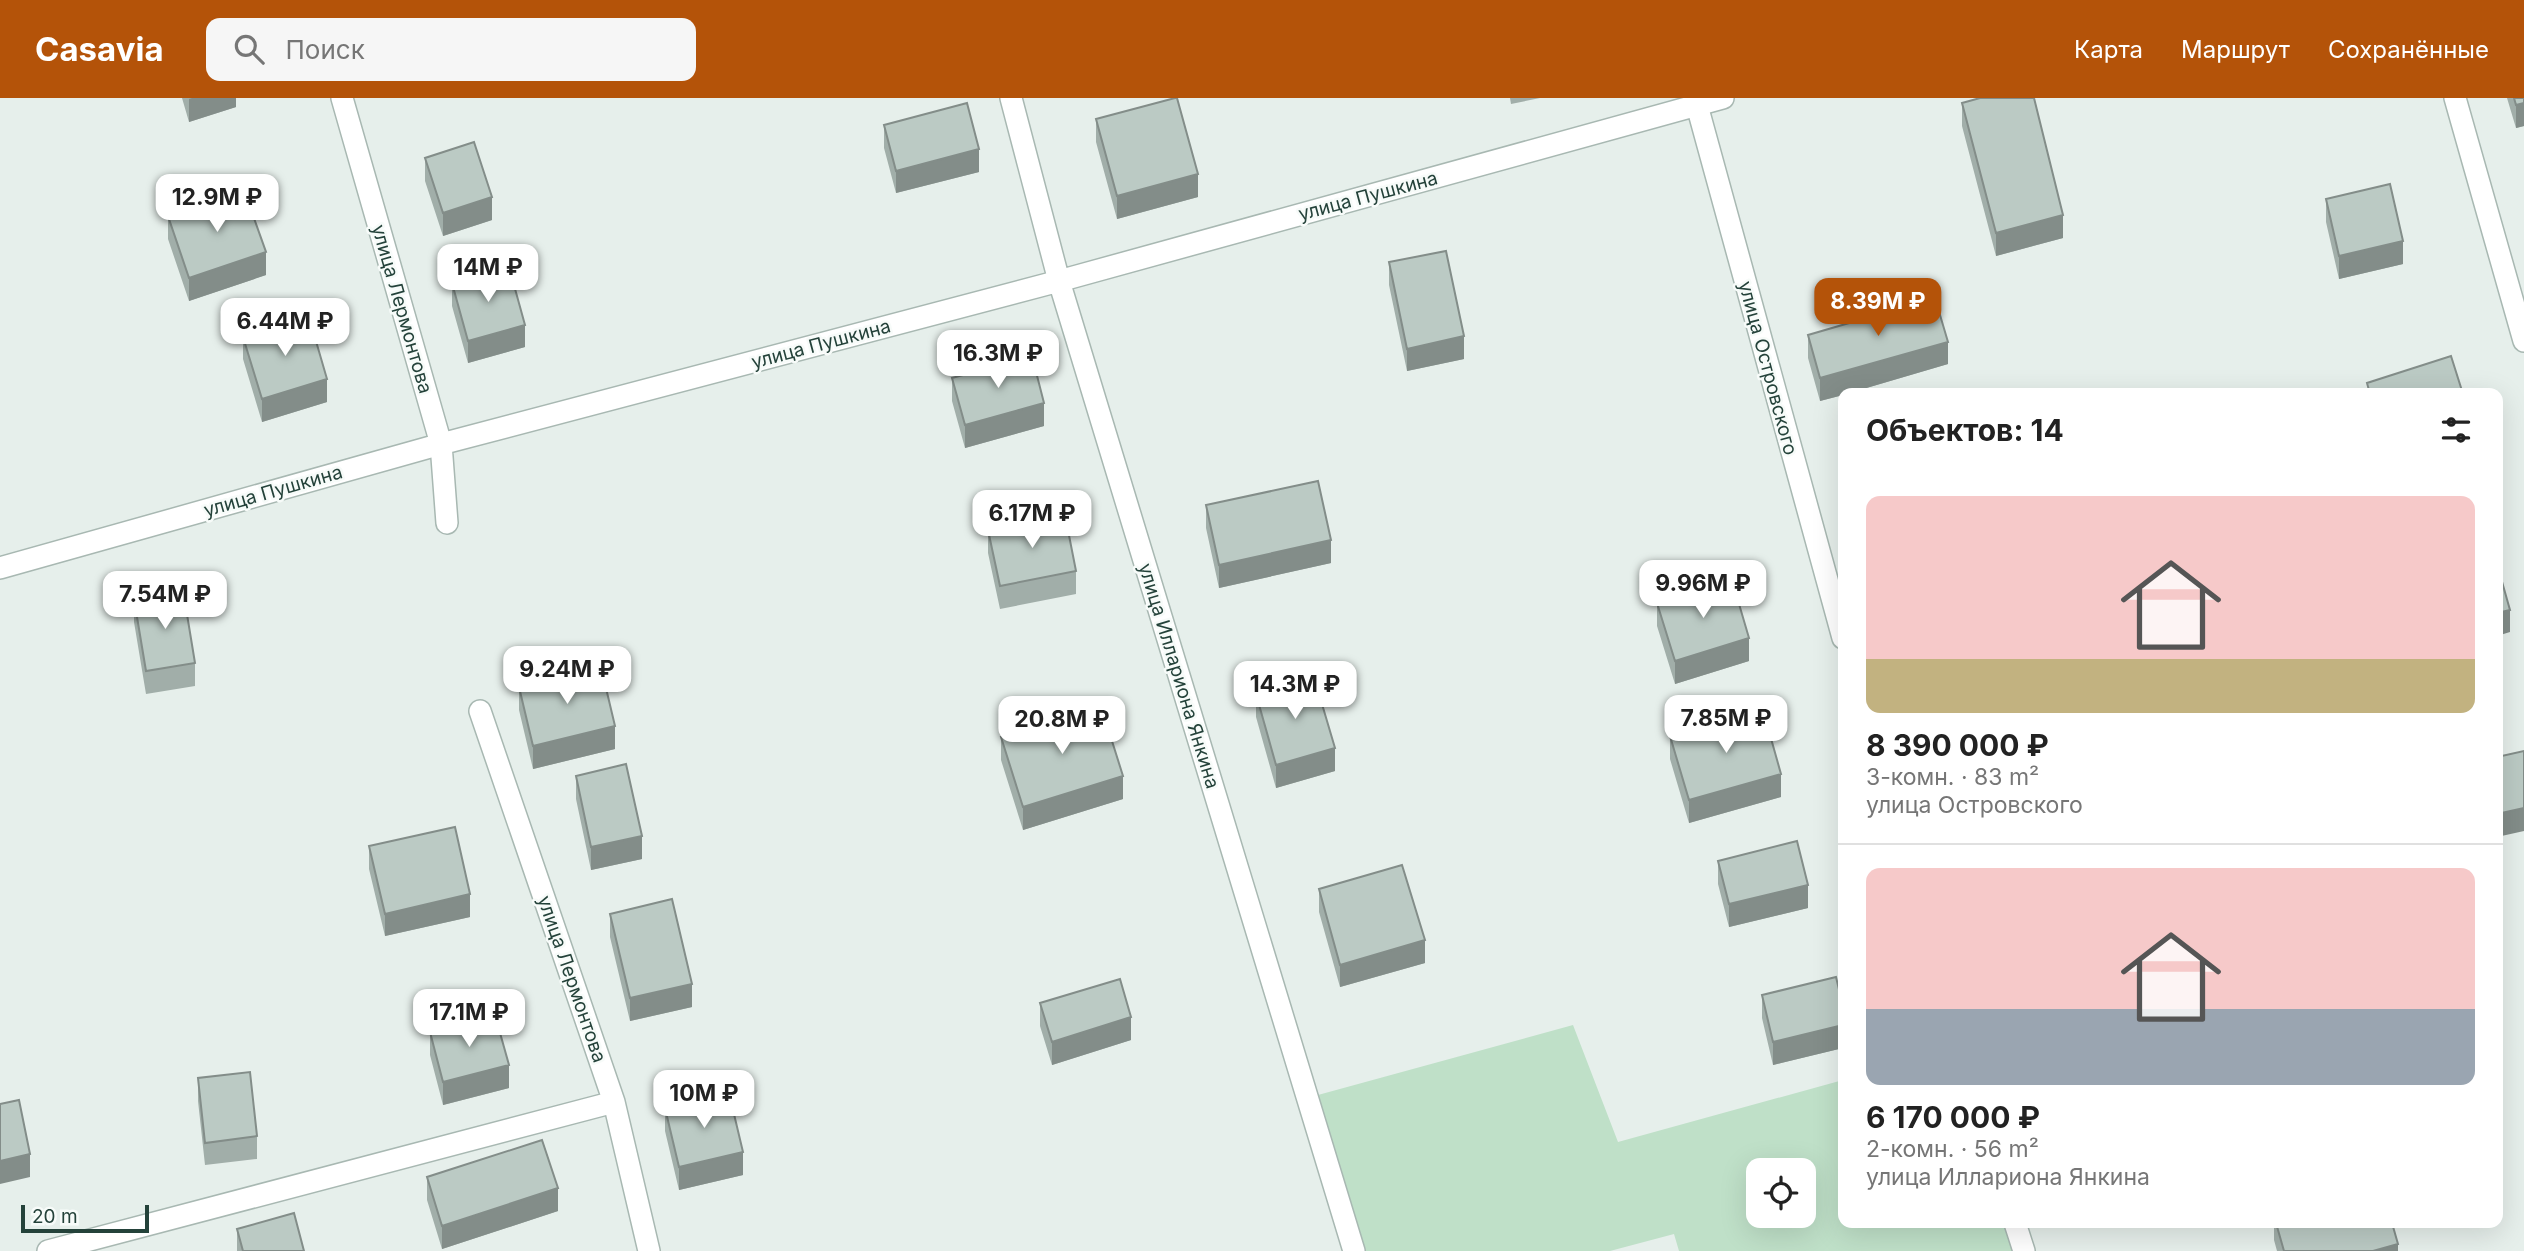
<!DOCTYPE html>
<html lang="ru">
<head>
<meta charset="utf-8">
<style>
	:root { --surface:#fff; --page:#f6f6f6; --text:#222; --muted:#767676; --line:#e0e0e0; --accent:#b45309 }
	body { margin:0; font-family:Inter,sans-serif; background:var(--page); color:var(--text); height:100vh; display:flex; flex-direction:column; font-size:26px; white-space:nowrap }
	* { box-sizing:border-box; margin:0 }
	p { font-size:23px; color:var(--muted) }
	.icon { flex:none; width:38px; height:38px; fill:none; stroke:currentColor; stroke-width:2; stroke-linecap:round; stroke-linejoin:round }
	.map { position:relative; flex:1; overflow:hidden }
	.panel { position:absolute; left:1838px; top:290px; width:665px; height:840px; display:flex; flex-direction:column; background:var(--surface); border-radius:14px; box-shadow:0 7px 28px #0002 }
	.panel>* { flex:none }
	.fabs { position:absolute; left:1746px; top:1060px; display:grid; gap:14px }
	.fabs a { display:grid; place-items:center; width:70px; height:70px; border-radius:14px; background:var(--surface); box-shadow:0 7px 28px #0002; font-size:35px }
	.scale { position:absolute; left:21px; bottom:18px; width:128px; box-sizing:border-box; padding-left:7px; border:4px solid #24423a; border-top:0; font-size:19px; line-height:24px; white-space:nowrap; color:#24423a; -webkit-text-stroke:5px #f7fbf9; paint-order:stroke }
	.price { position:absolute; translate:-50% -60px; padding:0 16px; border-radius:14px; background:#fff; color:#222; font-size:23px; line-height:46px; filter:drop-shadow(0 2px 4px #0008) }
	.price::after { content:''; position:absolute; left:50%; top:42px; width:21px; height:16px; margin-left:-10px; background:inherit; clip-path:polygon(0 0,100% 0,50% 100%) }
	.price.active { background:var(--accent); color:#fff }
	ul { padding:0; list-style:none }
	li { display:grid; align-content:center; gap:14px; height:371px; padding:0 28px }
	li+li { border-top:2px solid var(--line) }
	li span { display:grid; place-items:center; height:217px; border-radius:14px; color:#555 }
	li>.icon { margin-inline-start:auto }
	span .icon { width:126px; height:126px; fill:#fffc; stroke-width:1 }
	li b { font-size:30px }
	h2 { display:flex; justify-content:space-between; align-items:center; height:84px; padding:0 28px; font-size:30px }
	header { display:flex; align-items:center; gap:42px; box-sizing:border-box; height:98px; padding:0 35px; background:var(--accent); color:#fff }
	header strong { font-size:33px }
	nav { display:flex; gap:38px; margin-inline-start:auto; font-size:24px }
	.search { width:490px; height:63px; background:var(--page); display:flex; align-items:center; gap:18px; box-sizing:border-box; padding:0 24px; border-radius:14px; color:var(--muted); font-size:26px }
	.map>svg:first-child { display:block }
	.green { fill:#bfe0c8; fill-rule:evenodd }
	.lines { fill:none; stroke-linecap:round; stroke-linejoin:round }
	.minor-casing { stroke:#a8b8b2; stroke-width:24 }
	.minor { stroke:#fff; stroke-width:21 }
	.wall { fill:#a1aea9 }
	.shaded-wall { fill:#838d89 }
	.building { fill:#bbcac4; stroke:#838d89; stroke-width:2 }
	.labels { text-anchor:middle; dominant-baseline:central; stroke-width:5; stroke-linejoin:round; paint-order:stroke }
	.street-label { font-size:19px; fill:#24423a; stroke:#f7fbf9 }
</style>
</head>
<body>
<header>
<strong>Casavia</strong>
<div class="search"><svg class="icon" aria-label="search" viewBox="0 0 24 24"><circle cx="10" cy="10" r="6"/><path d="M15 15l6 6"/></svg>Поиск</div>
<nav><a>Карта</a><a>Маршрут</a><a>Сохранённые</a></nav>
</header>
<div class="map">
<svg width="2524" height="1153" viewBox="0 0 2524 1153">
	<rect width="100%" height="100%" fill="#e6efeb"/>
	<!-- green -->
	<path class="green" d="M1573,927L1618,1044L1843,982V1125H2015L2024,1153H1679L1674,1136L1610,1153H1354L1307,1000ZM1759,1073H1804V1118H1759Z"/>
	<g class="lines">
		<defs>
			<path id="minor" d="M342,0L441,346L447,425
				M1011,0L1059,183L1354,1153
				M1695,0L1843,540
				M2455,0L2524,243
				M0,470L441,346L1059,183L1723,0
				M480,613L614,1004L649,1153
				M2015,1125L2024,1153
				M48,1153L614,1004"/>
		</defs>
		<!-- minor casing -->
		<use href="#minor" class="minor-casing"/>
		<!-- minor -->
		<use href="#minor" class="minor"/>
	</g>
	<!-- wall -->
	<path class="wall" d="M182,0H236V9L189,24Z
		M1510,0H1540L1511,6Z
		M2507,0H2524V28L2516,30Z
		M1962,5L2063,140L1996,158L1962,28Z
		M1096,21L1198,99L1117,121L1096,44Z
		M884,27L979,74L896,95L884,50Z
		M425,60L492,122L443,138L425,83Z
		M2326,101L2403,166L2339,181L2326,124Z
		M168,118L266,177L189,203L168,141Z
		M1389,164L1464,261L1407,273L1389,187Z
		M452,185L525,249L468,265L452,208Z
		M1808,237L1948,266L1846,296H1843V297L1820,303L1808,260Z
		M243,239L327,304L262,324L243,261Z
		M952,280L1044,328L965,350L952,303Z
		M1206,407L1331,465L1219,490L1206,430Z
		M988,432L1076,473V496L1000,511L988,455Z
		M134,501L195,565V588L146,596L134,524Z
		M1657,505L1749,563L1675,586L1657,528Z
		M519,589L615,651L533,671L519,612Z
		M1256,596L1335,673L1276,690L1256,619Z
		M1670,638L1781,699L1689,725L1670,661Z
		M1001,639L1123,701L1023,732L1001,662Z
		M576,678L642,761L591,772L576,701Z
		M369,748L470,819L385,838L369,771Z
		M1718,763L1808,810L1729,829L1718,786Z
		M1319,791L1425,865L1340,889L1319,814Z
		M610,816L692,909L630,923L610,839Z
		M1762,897L1843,908V950L1773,967L1762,920Z
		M1040,905L1131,942L1052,967L1040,928Z
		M430,934L509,990L443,1007L430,957Z
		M198,980L257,1038V1061L205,1067L198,1003Z
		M665,1010L743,1077L679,1092L665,1033Z
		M427,1079L558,1113L442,1151L427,1102Z
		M2274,1125H2392L2398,1153H2277L2274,1142Z
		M237,1131L304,1153H237Z"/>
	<!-- shaded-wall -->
	<path class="shaded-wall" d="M192,0H236V9L189,24V1Z
		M2524,5V28L2516,30V7Z
		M979,51V74L896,95V73Z
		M1198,76V99L1117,121V98Z
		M492,99V122L443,138V115Z
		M2063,117V140L1996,158V135Z
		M2403,143V166L2339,181V158Z
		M266,154V177L189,203V180Z
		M525,227V249L468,265V243Z
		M1464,238V261L1407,273V251Z
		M1948,244V266L1846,296H1843V297L1820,303V280Z
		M327,281V304L262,324V301Z
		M1044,305V328L965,350V327Z
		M1331,442V465L1219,490V467Z
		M2510,512V534L2497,538V515Z
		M1749,540V563L1675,586V563Z
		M615,628V651L533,671V648Z
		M1335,650V673L1276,690V667Z
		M1781,676V699L1689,725V702Z
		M1123,678V701L1023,732V709Z
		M2524,710V733L2497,739V716Z
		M642,738V761L591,772V749Z
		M1808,787V810L1729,829V806Z
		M470,796V819L385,838V816Z
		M1425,842V865L1340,889V867Z
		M692,886V909L630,923V900Z
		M1131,919V942L1052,967V944Z
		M1843,927V950L1773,967V944Z
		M509,967V990L443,1007V984Z
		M743,1054V1077L679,1092V1069Z
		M30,1056V1079L0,1086V1063Z
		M558,1090V1113L442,1151V1128Z
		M2398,1146V1153H2373Z"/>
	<!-- building -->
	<path class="building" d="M1175,0H1177L1198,76L1117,98L1096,21Z
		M1980,0H2034L2063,117L1996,135L1962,5Z
		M2514,0H2524V5L2516,7Z
		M967,5L979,51L896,73L884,27Z
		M474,44L492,99L443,115L425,60Z
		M2390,86L2403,143L2339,158L2326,101Z
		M244,92L266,154L189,180L168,118Z
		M1446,153L1464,238L1407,251L1389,164Z
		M509,169L525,227L468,243L452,185Z
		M1935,200L1948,244L1820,280L1808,237Z
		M309,219L327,281L262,301L243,239Z
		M1032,258L1044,305L965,327L952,280Z
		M2451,258L2463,296H2370L2367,285Z
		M1318,383L1331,442L1219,467L1206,407Z
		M1065,417L1076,473L1000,488L988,432Z
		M2497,466L2510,512L2497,515Z
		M1732,482L1749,540L1675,563L1657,505Z
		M183,492L195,565L146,573L134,501Z
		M601,569L615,628L533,648L519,589Z
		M1314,579L1335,650L1276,667L1256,596Z
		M1101,608L1123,678L1023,709L1001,639Z
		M1763,612L1781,676L1689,702L1670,638Z
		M2524,653V710L2497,716V659Z
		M626,666L642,738L591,749L576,678Z
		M455,729L470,796L385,816L369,748Z
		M1797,743L1808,787L1729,806L1718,763Z
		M1402,767L1425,842L1340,867L1319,791Z
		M672,801L692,886L630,900L610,816Z
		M1836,879L1843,908V927L1773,944L1762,897Z
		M1120,881L1131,919L1052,944L1040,905Z
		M495,917L509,967L443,984L430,934Z
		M250,974L257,1038L205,1045L198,980Z
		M729,995L743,1054L679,1069L665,1010Z
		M19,1002L30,1056L0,1063V1006Z
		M542,1042L558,1090L442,1128L427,1079Z
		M294,1115L304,1153H243L237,1131Z
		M2276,1125H2392L2398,1146L2373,1153H2284Z"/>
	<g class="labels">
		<!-- street labels -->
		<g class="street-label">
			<text transform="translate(1368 98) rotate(-15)">улица Пушкина</text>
			<text transform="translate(402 211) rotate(74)">улица Лермонтова</text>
			<text transform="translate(821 246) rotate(-15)">улица Пушкина</text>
			<text transform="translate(1768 270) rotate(75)">улица Островского</text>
			<text transform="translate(273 393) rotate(-16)">улица Пушкина</text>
			<text transform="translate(1179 578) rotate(73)">улица Иллариона Янкина</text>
			<text transform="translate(572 881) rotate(71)">улица Лермонтова</text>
		</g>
	</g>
</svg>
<div class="fabs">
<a><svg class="icon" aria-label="locate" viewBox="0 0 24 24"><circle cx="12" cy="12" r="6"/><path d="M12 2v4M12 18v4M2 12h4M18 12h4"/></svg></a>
</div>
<div class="scale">20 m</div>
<b class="price" style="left:217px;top:136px">12.9M ₽</b>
<b class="price" style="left:488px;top:206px">14M ₽</b>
<b class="price active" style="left:1878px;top:240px">8.39M ₽</b>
<b class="price" style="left:285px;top:260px">6.44M ₽</b>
<b class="price" style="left:998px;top:292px">16.3M ₽</b>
<b class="price" style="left:1032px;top:452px">6.17M ₽</b>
<b class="price" style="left:1703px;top:522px">9.96M ₽</b>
<b class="price" style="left:165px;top:533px">7.54M ₽</b>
<b class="price" style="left:567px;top:608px">9.24M ₽</b>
<b class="price" style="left:1295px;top:623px">14.3M ₽</b>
<b class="price" style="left:1726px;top:657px">7.85M ₽</b>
<b class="price" style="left:1062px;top:658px">20.8M ₽</b>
<b class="price" style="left:469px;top:951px">17.1M ₽</b>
<b class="price" style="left:704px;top:1032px">10M ₽</b>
<section class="panel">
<h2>Объектов: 14<svg class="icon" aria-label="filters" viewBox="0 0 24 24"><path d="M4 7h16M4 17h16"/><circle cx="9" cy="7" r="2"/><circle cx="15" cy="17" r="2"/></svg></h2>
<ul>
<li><span style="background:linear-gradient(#f6c9c9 75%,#c2b280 0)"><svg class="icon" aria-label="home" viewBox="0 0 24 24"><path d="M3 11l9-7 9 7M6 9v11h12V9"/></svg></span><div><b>8 390 000 ₽</b><p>3-комн. · 83 m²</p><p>улица Островского</p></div></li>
<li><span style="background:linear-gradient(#f6c9c9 65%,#9aa5b1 0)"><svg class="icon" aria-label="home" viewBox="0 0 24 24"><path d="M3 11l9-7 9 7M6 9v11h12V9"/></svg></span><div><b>6 170 000 ₽</b><p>2-комн. · 56 m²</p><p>улица Иллариона Янкина</p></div></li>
</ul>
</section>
</div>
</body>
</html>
